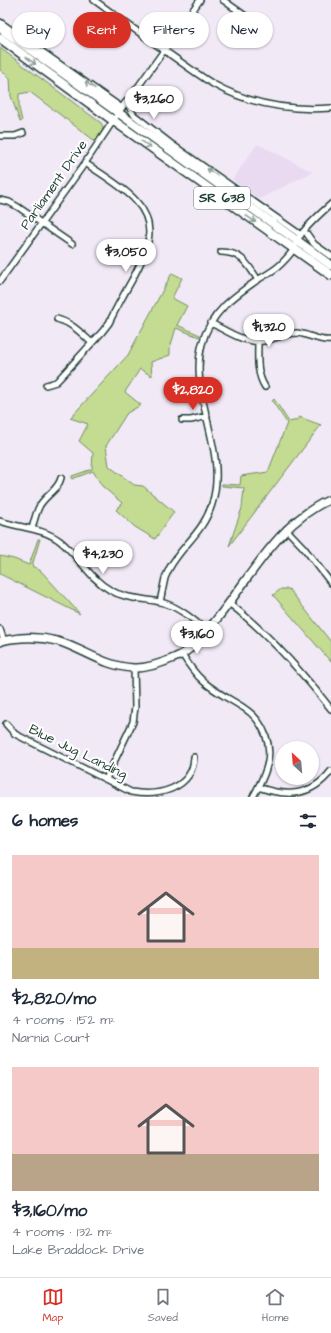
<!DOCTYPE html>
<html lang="en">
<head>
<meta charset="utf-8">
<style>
	:root { --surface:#fff; --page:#f2f2f3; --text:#1f2937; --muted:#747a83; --line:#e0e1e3; --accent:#d93025 }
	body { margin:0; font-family:"Architects Daughter",sans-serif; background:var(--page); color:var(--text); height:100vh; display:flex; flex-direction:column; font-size:15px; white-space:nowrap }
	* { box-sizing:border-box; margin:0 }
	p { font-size:13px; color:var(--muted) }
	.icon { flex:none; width:22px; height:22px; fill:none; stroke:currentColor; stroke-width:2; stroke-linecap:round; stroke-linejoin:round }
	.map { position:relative; height:797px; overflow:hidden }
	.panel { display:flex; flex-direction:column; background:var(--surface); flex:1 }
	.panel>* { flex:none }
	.banner { position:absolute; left:12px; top:12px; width:307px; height:36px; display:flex; gap:8px }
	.needle { width:26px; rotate:334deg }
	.fabs { position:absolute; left:275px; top:741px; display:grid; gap:8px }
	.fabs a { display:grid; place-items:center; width:44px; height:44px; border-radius:50%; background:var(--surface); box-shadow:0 1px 3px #0004; font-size:20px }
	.price { position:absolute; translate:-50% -34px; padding:0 9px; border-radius:14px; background:#fff; color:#222; font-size:13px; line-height:26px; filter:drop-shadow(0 1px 2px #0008) }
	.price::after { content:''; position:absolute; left:50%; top:24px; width:12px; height:9px; margin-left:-6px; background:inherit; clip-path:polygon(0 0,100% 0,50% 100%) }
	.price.active { background:var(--accent); color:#fff }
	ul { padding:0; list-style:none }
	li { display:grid; align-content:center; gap:8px; height:212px; padding:0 12px }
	li span { display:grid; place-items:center; height:124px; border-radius:0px; color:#555 }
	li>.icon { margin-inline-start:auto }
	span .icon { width:72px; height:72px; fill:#fffc; stroke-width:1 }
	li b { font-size:17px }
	h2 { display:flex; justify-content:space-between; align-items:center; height:48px; padding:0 12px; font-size:17px }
	.pill { padding:0 14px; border-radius:18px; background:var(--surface); box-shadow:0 1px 3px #0004; font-size:14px; line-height:36px }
	.pill.active { background:var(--accent); color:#fff }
	.tab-bar { display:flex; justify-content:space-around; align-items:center; height:56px; border-top:1px solid var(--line); background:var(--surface); font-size:11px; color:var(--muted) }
	.tab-bar a { display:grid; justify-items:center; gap:2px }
	.tab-bar .active { color:var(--accent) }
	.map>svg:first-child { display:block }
	.built { fill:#e9daf1 }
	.green { fill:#c3dc92; stroke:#718c63 }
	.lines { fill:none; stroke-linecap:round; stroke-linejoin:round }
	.street-casing { stroke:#1f3d34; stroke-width:8 }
	.secondary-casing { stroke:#1f3d34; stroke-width:10 }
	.primary-casing { stroke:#1f3d34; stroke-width:11 }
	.street { stroke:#fff; stroke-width:5 }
	.secondary { stroke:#fff; stroke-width:7 }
	.primary { stroke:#fff; stroke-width:8 }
	.oneway { stroke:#8f9e9a }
	.labels { text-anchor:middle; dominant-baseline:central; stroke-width:4; stroke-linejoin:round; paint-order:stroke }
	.shield { fill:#fff; stroke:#627771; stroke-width:1 }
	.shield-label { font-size:13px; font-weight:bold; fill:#1f3d34 }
	.street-label { font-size:14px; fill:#1f3d34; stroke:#fff }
</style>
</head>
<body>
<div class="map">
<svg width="331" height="797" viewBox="0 0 331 797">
	<rect width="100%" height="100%" fill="#f2e9f7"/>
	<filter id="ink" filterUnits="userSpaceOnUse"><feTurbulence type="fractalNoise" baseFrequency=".025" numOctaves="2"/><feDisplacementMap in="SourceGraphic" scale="8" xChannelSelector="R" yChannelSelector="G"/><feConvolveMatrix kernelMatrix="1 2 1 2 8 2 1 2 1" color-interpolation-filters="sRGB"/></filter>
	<g filter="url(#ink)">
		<!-- built -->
		<path class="built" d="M257,144L268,149L313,172L259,199L232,180Z"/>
		<!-- green -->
		<path class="green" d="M0,48L101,123C106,130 100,135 95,141L30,92L19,94V108L22,121L20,122L11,96L10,78L0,70Z
			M172,273L182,278L172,298L187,306L177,325L200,335L199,337L176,328L170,348V355L151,362L152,376L140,369L125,392L141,405L127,413L106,446L109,466L134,485L143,486L174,512L155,539L135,527L116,510L122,503L102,486L93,471L72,479V476L92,469L93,453L79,441L88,424L70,418L128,355Z
			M274,399L289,422L298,420L299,417L321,425L229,546L242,508L244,488L222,486V484L240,485L241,476L268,472L287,423L272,401Z
			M38,539H40L32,566L41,571L80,614L0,574V556L14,559L29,565Z
			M281,589H289L331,642V662L273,595Z"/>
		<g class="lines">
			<defs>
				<path id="street" d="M94,0C116,16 138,32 161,48C178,60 195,73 213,84C249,104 290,111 331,108
					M223,0L261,27
					M0,22L122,108
					M128,105L134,115L170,143L301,235
					M0,136H15L23,133
					M0,200L9,202L18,207L72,244
					M307,234L314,244L331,256
					M221,252C241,252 248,264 258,280
					M0,281L85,163L125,103L130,98L200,0
					M57,319C72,323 81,333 92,343
					M211,323C227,331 245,344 264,341C275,339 286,333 297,333C309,334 320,342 331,340
					M258,341C258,357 256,373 265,387
					M46,385L56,382L59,379L102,332L109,323C116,308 124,294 132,280C146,253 160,227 136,201C125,188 100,173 85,163
					M182,420H191L207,416
					M0,521C20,528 43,528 60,541C79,556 89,578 110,590C127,600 146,598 164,603C180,608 194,620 207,631
					M32,529C34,521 36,512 40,505C47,494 58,490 61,478
					M286,529L304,548L331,583
					M160,602L165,578L169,569C182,545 203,533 212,504C229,450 188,397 202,344C210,313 234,296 259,279C266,275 275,270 281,264C285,260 290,255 293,250C295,247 296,243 298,239C305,227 320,214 331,204
					M229,603C268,633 301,671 331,709
					M0,629L4,641
					M182,654C188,664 194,673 203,681C215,692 230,699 244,708C264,721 274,746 266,769C263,779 258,788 253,797
					M6,724L15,734L131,792C158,797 193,789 194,757
					M106,779L133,722L135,707L134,668
					M258,787C286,797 311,797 331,771"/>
				<path id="secondary" d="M0,642C6,639 14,639 21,638C33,637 45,638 57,641C84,649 103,666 133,668C146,669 162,663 174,658C192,651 204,635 216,620C251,577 278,522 331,499"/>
				<path id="primary" d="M0,28L331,265
					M0,38L114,121L331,275"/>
			</defs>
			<!-- street casing -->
			<use href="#street" class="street-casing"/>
			<!-- secondary casing -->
			<use href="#secondary" class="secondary-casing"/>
			<!-- primary casing -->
			<use href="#primary" class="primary-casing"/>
			<!-- street -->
			<use href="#street" class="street"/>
			<!-- secondary -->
			<use href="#secondary" class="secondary"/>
			<!-- primary -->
			<use href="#primary" class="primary"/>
		</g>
		<!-- one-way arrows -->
		<defs><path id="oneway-shaft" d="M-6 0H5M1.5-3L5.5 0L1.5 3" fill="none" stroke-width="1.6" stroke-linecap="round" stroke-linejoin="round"/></defs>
		<g class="oneway">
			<use href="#oneway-shaft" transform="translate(31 61) rotate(36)"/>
			<use href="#oneway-shaft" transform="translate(90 85) rotate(-145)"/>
			<use href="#oneway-shaft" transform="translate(146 144) rotate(35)"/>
			<use href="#oneway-shaft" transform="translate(212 172) rotate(-145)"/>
			<use href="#oneway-shaft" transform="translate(251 219) rotate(35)"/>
		</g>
	</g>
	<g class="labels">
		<!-- shield labels -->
		<rect class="shield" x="194" y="187" width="56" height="22" rx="3"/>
		<g class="shield-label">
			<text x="222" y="198">SR 638</text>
		</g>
		<!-- street labels -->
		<g class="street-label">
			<text transform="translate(54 185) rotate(-55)">Parliament Drive</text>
			<text transform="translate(78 752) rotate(26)">Blue Jug Landing</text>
		</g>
	</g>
</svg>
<div class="fabs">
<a><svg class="needle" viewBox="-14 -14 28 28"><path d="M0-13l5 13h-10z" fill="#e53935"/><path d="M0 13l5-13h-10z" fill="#747a83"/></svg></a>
</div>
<b class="price" style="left:154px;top:120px">$3,260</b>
<b class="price" style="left:126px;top:273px">$3,050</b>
<b class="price" style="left:269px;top:348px">$1,320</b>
<b class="price active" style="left:193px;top:411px">$2,820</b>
<b class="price" style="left:103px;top:575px">$4,230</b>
<b class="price" style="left:197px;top:655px">$3,160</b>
<div class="banner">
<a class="pill">Buy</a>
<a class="pill active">Rent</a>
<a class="pill">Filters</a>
<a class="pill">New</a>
</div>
</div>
<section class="panel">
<h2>6 homes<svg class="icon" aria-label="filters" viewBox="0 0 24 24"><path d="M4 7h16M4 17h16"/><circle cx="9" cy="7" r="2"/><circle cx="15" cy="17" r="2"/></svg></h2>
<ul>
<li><span style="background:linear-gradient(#f6c9c9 75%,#c2b280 0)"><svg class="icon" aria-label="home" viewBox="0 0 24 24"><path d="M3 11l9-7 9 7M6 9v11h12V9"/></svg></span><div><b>$2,820/mo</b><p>4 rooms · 152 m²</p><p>Narnia Court</p></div></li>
<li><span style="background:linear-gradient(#f6c9c9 70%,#b9a48a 0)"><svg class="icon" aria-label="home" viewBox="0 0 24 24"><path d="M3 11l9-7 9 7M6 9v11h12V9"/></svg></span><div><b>$3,160/mo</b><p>4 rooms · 132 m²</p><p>Lake Braddock Drive</p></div></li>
</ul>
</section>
<nav class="tab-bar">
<a class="active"><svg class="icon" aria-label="map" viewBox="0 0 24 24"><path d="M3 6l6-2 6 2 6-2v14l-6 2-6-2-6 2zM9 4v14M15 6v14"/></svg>Map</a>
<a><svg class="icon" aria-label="saved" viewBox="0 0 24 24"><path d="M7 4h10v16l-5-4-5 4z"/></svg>Saved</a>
<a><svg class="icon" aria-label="home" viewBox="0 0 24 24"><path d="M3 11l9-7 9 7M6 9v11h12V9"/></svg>Home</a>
</nav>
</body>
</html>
